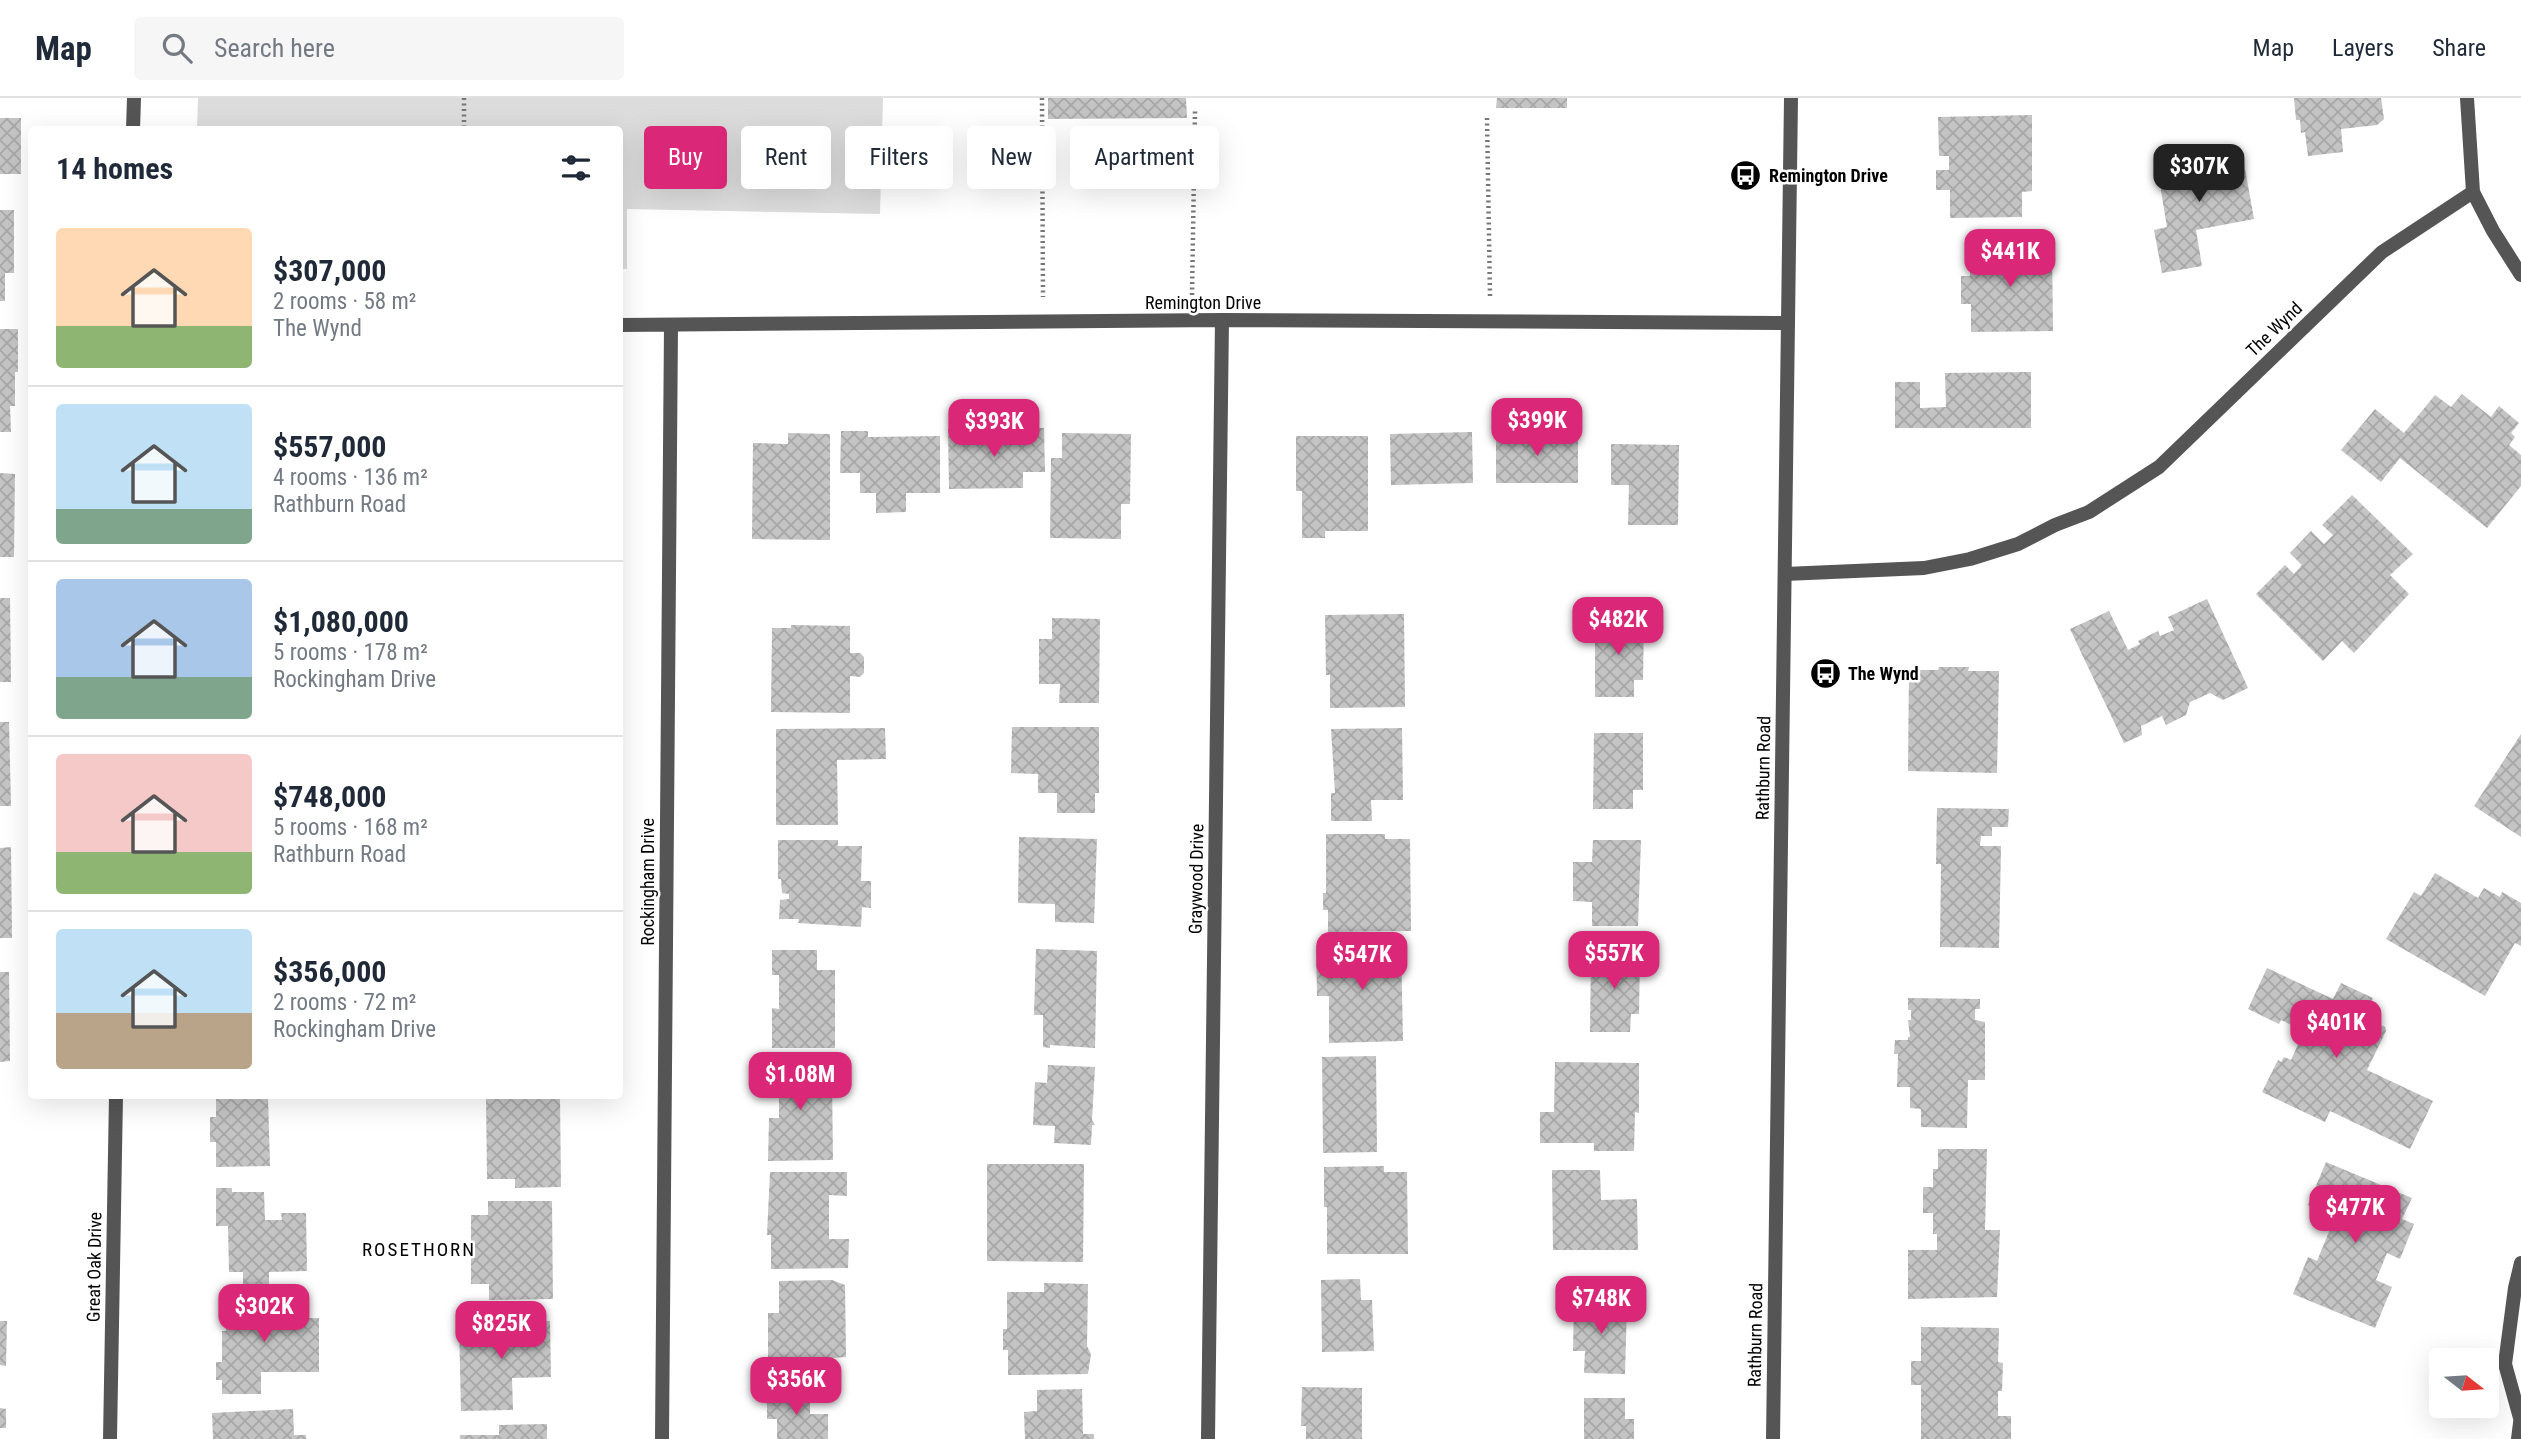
<!DOCTYPE html>
<html lang="en">
<head>
<meta charset="utf-8">
<style>
	:root { --surface:#fff; --page:#f6f6f7; --text:#1f2937; --muted:#747a83; --line:#e0e1e3; --accent:#db2777 }
	body { margin:0; font-family:"Roboto Condensed",sans-serif; background:var(--page); color:var(--text); height:100vh; display:flex; flex-direction:column; font-size:26px; white-space:nowrap }
	* { box-sizing:border-box; margin:0 }
	p { font-size:23px; color:var(--muted) }
	.icon { flex:none; width:38px; height:38px; fill:none; stroke:currentColor; stroke-width:2; stroke-linecap:round; stroke-linejoin:round }
	.map { position:relative; flex:1; overflow:hidden }
	.details { position:absolute; left:28px; top:28px; width:595px; height:973px; display:flex; flex-direction:column; background:var(--surface); border-radius:7px; box-shadow:0 7px 28px #0002 }
	.details>* { flex:none }
	.guide { position:absolute; left:644px; top:28px; width:665px; height:63px; display:flex; gap:14px }
	.needle { width:46px; rotate:107deg }
	.controls { position:absolute; left:2429px; top:1250px; display:grid; gap:14px }
	.controls a { display:grid; place-items:center; width:70px; height:70px; border-radius:7px; background:var(--surface); box-shadow:0 7px 28px #0002; font-size:35px }
	.price { position:absolute; translate:-50% -60px; padding:0 16px; border-radius:14px; background:var(--accent); color:#fff; font-size:23px; line-height:46px; filter:drop-shadow(0 2px 4px #0008) }
	.price::after { content:''; position:absolute; left:50%; top:42px; width:21px; height:16px; margin-left:-10px; background:inherit; clip-path:polygon(0 0,100% 0,50% 100%) }
	.price.selected { background:#222; color:#fff }
	ul { padding:0; list-style:none }
	li { display:flex; align-items:center; gap:21px; height:175px; padding:0 28px }
	li+li { border-top:2px solid var(--line) }
	li span { display:grid; place-items:center; flex:none; width:196px; height:140px; border-radius:7px; color:#555 }
	li>.icon { margin-inline-start:auto }
	span .icon { width:84px; height:84px; fill:#fffc; stroke-width:1 }
	li b { font-size:30px }
	h2 { display:flex; justify-content:space-between; align-items:center; height:84px; padding:0 28px; font-size:30px }
	.tag { padding:0 24px; border-radius:7px; background:var(--surface); box-shadow:0 7px 28px #0002; font-size:24px; line-height:63px }
	.tag.selected { background:var(--accent); color:#fff }
	header { display:flex; align-items:center; gap:42px; box-sizing:border-box; height:98px; padding:0 35px; background:var(--surface); border-bottom:2px solid var(--line) }
	header strong { font-size:33px }
	nav { display:flex; gap:38px; margin-inline-start:auto; font-size:24px }
	.search { width:490px; height:63px; background:var(--page); display:flex; align-items:center; gap:18px; box-sizing:border-box; padding:0 24px; border-radius:7px; color:var(--muted); font-size:26px }
	.map>svg:first-child { display:block }
	.park { fill:#dcdcdc }
	.building { fill:url(#building-cross-hatch) }
	.lines { fill:none; stroke-linecap:round; stroke-linejoin:round }
	.path { stroke:#777; stroke-width:4.5; stroke-dasharray:2 3.5; stroke-linecap:butt }
	.minor { stroke:#555; stroke-width:14 }
	.tertiary { stroke:#555; stroke-width:14 }
	.labels { text-anchor:middle; dominant-baseline:central; stroke-width:5; stroke-linejoin:round; paint-order:stroke }
	.poi-label { font-size:18px; font-weight:bold; fill:#000; stroke:#fff; text-anchor:start }
	.street-label { font-size:18px; fill:#000; stroke:#fff }
	.neighbourhood-label { font-size:19px; letter-spacing:2px; fill:#000; stroke:#fff }
</style>
</head>
<body>
<header>
<strong>Map</strong>
<div class="search"><svg class="icon" aria-label="search" viewBox="0 0 24 24"><circle cx="10" cy="10" r="6"/><path d="M15 15l6 6"/></svg>Search here</div>
<nav><a>Map</a><a>Layers</a><a>Share</a></nav>
</header>
<div class="map">
<svg width="2521" height="1341" viewBox="0 0 2521 1341">
	<defs>
		<pattern id="building-cross-hatch" width="8" height="8" patternUnits="userSpaceOnUse" patternTransform="scale(1.75)"><rect width="8" height="8" fill="#c4c4c4"/><path d="M0 0l8 8M0 8l8-8" fill="none" stroke="#a7a7a7"/></pattern>
	</defs>
	<rect width="100%" height="100%" fill="#fff"/>
	<!-- park -->
	<path class="park" d="M198,0H883L880,116L627,111V171H620V32L197,31Z"/>
	<!-- building -->
	<path class="building" d="M1048,0H1186L1187,20L1048,21Z
		M1497,0H1567V10H1496Z
		M2294,0H2381L2384,21L2377,27L2341,31L2343,54L2308,58L2305,34L2301,35L2300,22H2296Z
		M2032,17V93L2022,94V119L1950,120V92H1936V72H1949V58H1939L1938,19Z
		M0,20H21V76H0Z
		M2202,49L2212,60L2242,54L2254,121L2196,132L2202,168L2162,175L2154,132L2167,129L2157,69L2183,65V62L2193,50Z
		M0,112H14V175H5V203H0Z
		M1970,149H2052L2053,233L1971,234V206H1961V178H1970Z
		M0,231H18V274H15V308H10L11,334H0Z
		M2031,274V330H1895V284H1920V310L1946,309L1945,275Z
		M2462,296L2491,319L2499,308L2519,325L2511,335L2515,339L2509,347L2521,357V388L2487,430L2400,360L2381,384L2341,352L2375,311L2404,335L2435,297L2451,309Z
		M986,330V342H1018V330H1044L1045,374H1023V390L949,391L948,331Z
		M841,333H868V339L940,338V395H906V414L876,415V395H860V375H840Z
		M1472,334L1473,385L1391,387L1390,336Z
		M1496,334L1578,335V385H1496Z
		M788,335L830,336V442L752,441L753,345L788,346Z
		M1062,335L1131,336L1130,406H1121V441L1050,440L1051,360H1062Z
		M1296,338H1368V433H1325V440H1302V393H1296Z
		M1611,346L1679,347L1678,427H1628L1629,387H1611Z
		M0,375L15,376L14,459H0Z
		M2352,397L2413,456L2390,477L2409,496L2354,555L2342,543L2323,563L2256,496L2285,467L2294,476L2302,467L2290,455L2311,433L2324,446L2333,437L2322,427Z
		M0,500H10L11,584H0Z
		M2207,501L2248,590L2223,602L2210,595L2190,604L2186,617L2166,627L2162,618L2141,628L2142,637L2124,645L2070,531L2109,513L2128,552L2140,546L2138,543L2158,533L2160,538L2174,532L2168,519Z
		M1404,516L1405,609L1330,610V577H1326L1325,517Z
		M1052,520L1100,521L1099,605H1059L1060,586H1039V541H1052Z
		M1595,521L1644,522L1643,582H1634V599H1595Z
		M791,527L850,528V555H860L864,559V575L860,579L850,578V615L771,614L772,530H791Z
		M1939,569H1969L1968,573H1999L1997,675L1908,673L1909,572H1938Z
		M0,624H9L11,708H0Z
		M1012,629H1099V695H1095V715H1057V695H1038V676L1011,675Z
		M885,630L886,661L837,662L838,727H776V631Z
		M1402,630L1403,702H1371L1372,723H1331V695H1335L1331,631Z
		M1594,635H1643V692H1633V711H1593Z
		M2521,636V739L2474,708Z
		M1937,710L2009,711L2008,729H1992V738H1981L1980,748H2001L1999,850L1940,849L1941,766H1936Z
		M1326,736H1385V741H1410L1411,833L1328,834V812H1323V795H1326Z
		M1019,739L1097,741L1094,825L1055,824V806L1018,805Z
		M778,742H838V748H862L861,783H871V810L862,809L861,829L798,825L799,821H779L780,802L789,801V796L782,795L781,781H778Z
		M1593,742H1641L1638,828H1592V804L1573,803V764H1592Z
		M11,749L12,840H0V750Z
		M2435,775L2478,800L2484,790L2500,799L2502,794L2521,805V848L2515,845L2485,898L2386,841L2414,794L2421,798Z
		M1401,846L1403,943L1329,945V898H1317L1316,847Z
		M1036,851L1097,853L1095,950L1050,947V950L1043,949V917H1034Z
		M772,852H817V872H835V950H772V910L779,911V877H772Z
		M1591,855H1640L1639,916H1631L1630,934H1590Z
		M2267,870L2333,901L2341,885L2373,900L2371,904L2374,906L2367,921L2385,929L2386,933L2367,972L2433,1003L2410,1051L2330,1013L2325,1024L2262,994L2278,962L2281,964L2284,959L2291,962L2304,933L2281,922L2279,926L2248,911Z
		M0,874H9L10,963L0,964Z
		M1908,900L1980,901V911H1975V922L1985,924V982H1968L1967,1030L1921,1029V1011L1910,1010V989H1897L1898,956H1894L1895,942H1908V939H1910L1908,922H1911V912H1908Z
		M1376,958L1377,1054L1323,1055L1322,959Z
		M767,960H815V980H832L833,1062L768,1063L769,1020H779V991L768,992Z
		M1555,964L1639,965V1015L1635,1014L1634,1053H1594V1045H1540V1014H1554Z
		M1048,967L1095,969L1092,1022L1095,1027H1092L1091,1047L1054,1045L1055,1028L1033,1027L1035,984L1047,985Z
		M216,998H268L270,1068L216,1069V1044H210V1019H216Z
		M486,998H560L561,1089L515,1090V1081H487Z
		M1938,1051H1987L1985,1132H2000L1997,1199L1908,1201V1152H1937V1136H1933V1115H1923V1089H1933V1071H1938Z
		M2326,1064L2412,1100L2402,1121L2414,1126L2400,1161L2387,1155L2376,1182L2392,1189L2375,1230L2293,1196L2308,1159L2317,1163L2335,1119L2308,1107Z
		M987,1066H1084L1083,1164L987,1163Z
		M1384,1068V1074H1407L1408,1156H1327V1109H1324V1069Z
		M1552,1072H1600L1601,1102L1637,1101L1638,1152H1553Z
		M770,1074H847V1098L829,1097V1141H849L848,1170L771,1171V1137H767Z
		M216,1090H232V1094H264L265,1122H282L281,1115H306L307,1173L269,1174V1186H243V1174H229L228,1128H216Z
		M488,1103H552L553,1201L489,1202V1186H471V1117H488Z
		M1360,1181L1361,1202H1372L1374,1253L1322,1254L1321,1182Z
		M832,1182L845,1187L846,1259L833,1260V1283L768,1284V1215H779V1183Z
		M1044,1185L1088,1186L1087,1248L1091,1256L1088,1276L1008,1277V1252H1003V1231H1007V1194H1044Z
		M225,1199H284V1220H319V1274H261V1296H222V1282H216V1264H222V1233H226Z
		M1574,1204L1627,1205L1625,1276L1584,1275L1585,1253H1573Z
		M0,1223H7L6,1268L0,1267Z
		M550,1223L551,1279L512,1280L513,1312L461,1313L459,1225Z
		M1921,1229L1999,1230L1998,1264L2003,1265L2002,1293H1998V1318H2011V1341H1921V1287H1911V1263H1921Z
		M1302,1289L1362,1290V1341H1306V1328H1301Z
		M1082,1291L1083,1336H1094V1341H1025L1024,1314L1037,1313V1292Z
		M767,1295H810V1316H828V1341H777V1321H767Z
		M1584,1300H1625V1321H1634V1341H1584Z
		M0,1310L6,1311V1330H0Z
		M293,1311L294,1337H306V1341H213L212,1315Z
		M547,1326V1341H460V1337H499V1327Z"/>
	<g class="lines">
		<!-- path -->
		<path class="path" d="M464,0V32
			M1042,0L1043,199
			M1487,20L1490,198
			M1192,197L1195,13"/>
		<!-- minor -->
		<path class="minor" d="M2467,0L2473,94L2493,133L2521,177
			M133,32L134,0
			M620,227L1222,222L1788,225
			M1785,476L1924,470L1970,461L2018,446L2055,427L2089,414L2159,369L2382,154L2473,94
			M2520,1320L2505,1266L2515,1190L2521,1165
			M110,1341L116,998
			M662,1341L671,228
			M1208,1341L1222,222
			M2518,1341L2521,1317"/>
		<!-- tertiary -->
		<path class="tertiary" d="M1773,1341L1791,0"/>
	</g>
	<!-- icons -->
	<defs>
		<symbol id="bus-disc" viewBox="-11 -11 22 22"><circle r="9.5" fill="#000" stroke="#fff"/><path d="M-5-6H5V4H4V6H2V4H-2V6H-4V4H-5ZM-3.5-4V0h7V-4ZM-3.5 1.2v1.5H-2V1.2ZM2 1.2v1.5H3.5V1.2Z" fill="#fff"/></symbol>
	</defs>
	<g fill-rule="evenodd">
		<use href="#bus-disc" x="1728" y="60" width="35" height="35"/>
		<use href="#bus-disc" x="1808" y="558" width="35" height="35"/>
	</g>
	<g class="labels">
		<!-- poi labels -->
		<g class="poi-label">
			<text x="1769" y="77">Remington Drive</text>
			<text x="1848" y="575">The Wynd</text>
		</g>
		<!-- street labels -->
		<g class="street-label">
			<text x="1203" y="204">Remington Drive</text>
			<text transform="translate(2274 231) rotate(-44)">The Wynd</text>
			<text transform="translate(1763 670) rotate(-89)">Rathburn Road</text>
			<text transform="translate(1196 781) rotate(-89)">Graywood Drive</text>
			<text transform="translate(647 784) rotate(-90)">Rockingham Drive</text>
			<text transform="translate(94 1169) rotate(-89)">Great Oak Drive</text>
			<text transform="translate(1755 1237) rotate(-89)">Rathburn Road</text>
		</g>
		<!-- neighbourhood labels -->
		<g class="neighbourhood-label">
			<text x="419" y="1151">ROSETHORN</text>
		</g>
	</g>
</svg>
<div class="controls">
<a><svg class="needle" viewBox="-14 -14 28 28"><path d="M0-13l5 13h-10z" fill="#e53935"/><path d="M0 13l5-13h-10z" fill="#747a83"/></svg></a>
</div>
<b class="price selected" style="left:2199px;top:106px">$307K</b>
<b class="price" style="left:2010px;top:191px">$441K</b>
<b class="price" style="left:1537px;top:360px">$399K</b>
<b class="price" style="left:994px;top:361px">$393K</b>
<b class="price" style="left:1618px;top:559px">$482K</b>
<b class="price" style="left:1614px;top:893px">$557K</b>
<b class="price" style="left:1362px;top:894px">$547K</b>
<b class="price" style="left:2336px;top:962px">$401K</b>
<b class="price" style="left:800px;top:1014px">$1.08M</b>
<b class="price" style="left:2355px;top:1147px">$477K</b>
<b class="price" style="left:1601px;top:1238px">$748K</b>
<b class="price" style="left:264px;top:1246px">$302K</b>
<b class="price" style="left:501px;top:1263px">$825K</b>
<b class="price" style="left:796px;top:1319px">$356K</b>
<div class="guide">
<a class="tag selected">Buy</a>
<a class="tag">Rent</a>
<a class="tag">Filters</a>
<a class="tag">New</a>
<a class="tag">Apartment</a>
</div>
<section class="details">
<h2>14 homes<svg class="icon" aria-label="filters" viewBox="0 0 24 24"><path d="M4 7h16M4 17h16"/><circle cx="9" cy="7" r="2"/><circle cx="15" cy="17" r="2"/></svg></h2>
<ul>
<li><span style="background:linear-gradient(#ffd9b3 70%,#8fb573 0)"><svg class="icon" aria-label="home" viewBox="0 0 24 24"><path d="M3 11l9-7 9 7M6 9v11h12V9"/></svg></span><div><b>$307,000</b><p>2 rooms · 58 m²</p><p>The Wynd</p></div></li>
<li><span style="background:linear-gradient(#bfe0f5 75%,#7fa58c 0)"><svg class="icon" aria-label="home" viewBox="0 0 24 24"><path d="M3 11l9-7 9 7M6 9v11h12V9"/></svg></span><div><b>$557,000</b><p>4 rooms · 136 m²</p><p>Rathburn Road</p></div></li>
<li><span style="background:linear-gradient(#a9c7e8 70%,#7fa58c 0)"><svg class="icon" aria-label="home" viewBox="0 0 24 24"><path d="M3 11l9-7 9 7M6 9v11h12V9"/></svg></span><div><b>$1,080,000</b><p>5 rooms · 178 m²</p><p>Rockingham Drive</p></div></li>
<li><span style="background:linear-gradient(#f6c9c9 70%,#8fb573 0)"><svg class="icon" aria-label="home" viewBox="0 0 24 24"><path d="M3 11l9-7 9 7M6 9v11h12V9"/></svg></span><div><b>$748,000</b><p>5 rooms · 168 m²</p><p>Rathburn Road</p></div></li>
<li><span style="background:linear-gradient(#bfe0f5 60%,#b9a48a 0)"><svg class="icon" aria-label="home" viewBox="0 0 24 24"><path d="M3 11l9-7 9 7M6 9v11h12V9"/></svg></span><div><b>$356,000</b><p>2 rooms · 72 m²</p><p>Rockingham Drive</p></div></li>
</ul>
</section>
</div>
</body>
</html>
